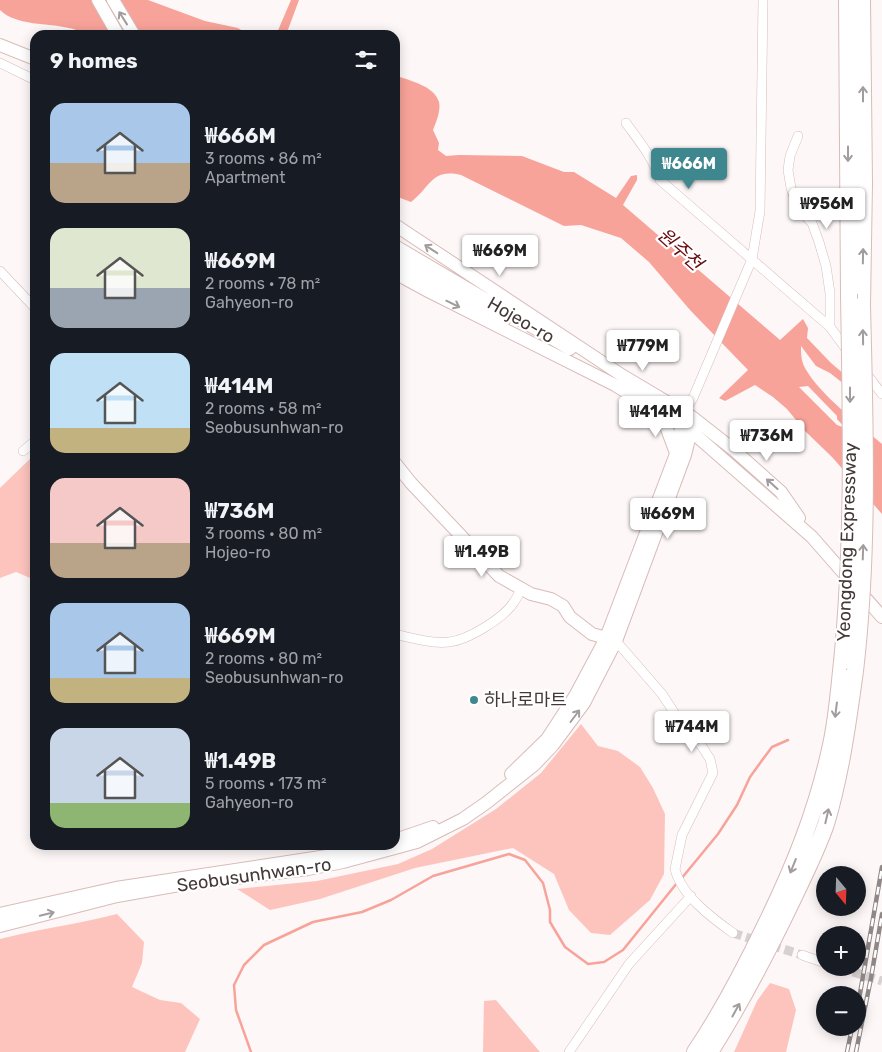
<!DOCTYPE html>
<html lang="en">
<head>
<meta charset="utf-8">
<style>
	:root { --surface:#171b24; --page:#242831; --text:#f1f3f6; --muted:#9ea1a6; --accent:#3f878f }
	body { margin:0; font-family:Rubik,"Noto Sans KR",sans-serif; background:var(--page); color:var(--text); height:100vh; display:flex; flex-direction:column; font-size:19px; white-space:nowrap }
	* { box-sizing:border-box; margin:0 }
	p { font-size:16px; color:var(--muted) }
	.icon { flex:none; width:28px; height:28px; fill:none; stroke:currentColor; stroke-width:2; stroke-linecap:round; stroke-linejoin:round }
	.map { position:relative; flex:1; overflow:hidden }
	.side { position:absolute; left:30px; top:30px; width:370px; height:820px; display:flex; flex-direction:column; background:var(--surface); border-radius:15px; box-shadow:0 2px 12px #0003 }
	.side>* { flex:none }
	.needle { width:32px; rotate:161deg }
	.controls { position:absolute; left:816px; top:866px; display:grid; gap:10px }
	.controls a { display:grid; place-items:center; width:50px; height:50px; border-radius:50%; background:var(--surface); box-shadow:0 2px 12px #0003; font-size:25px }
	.price { position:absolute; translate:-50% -42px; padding:0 11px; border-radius:5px; background:#fff; color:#222; font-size:16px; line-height:32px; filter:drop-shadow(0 1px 2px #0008) }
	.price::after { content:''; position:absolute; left:50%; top:30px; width:15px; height:11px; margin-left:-8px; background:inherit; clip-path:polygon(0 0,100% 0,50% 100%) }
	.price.active { background:var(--accent); color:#fff }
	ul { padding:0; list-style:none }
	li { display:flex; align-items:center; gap:15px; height:125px; padding:0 20px }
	li span { display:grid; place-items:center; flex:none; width:140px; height:100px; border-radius:15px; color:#555 }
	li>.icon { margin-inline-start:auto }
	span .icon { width:60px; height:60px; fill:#fffc; stroke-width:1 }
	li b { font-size:21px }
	h2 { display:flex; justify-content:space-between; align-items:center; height:60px; padding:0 20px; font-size:21px }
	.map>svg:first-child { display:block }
	.green { fill:#fdc4be }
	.water { fill:#f8a39a; fill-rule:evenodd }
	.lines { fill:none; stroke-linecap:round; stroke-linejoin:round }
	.stream { stroke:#f8a39a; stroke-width:2.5 }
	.street-tunnel { stroke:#d8d1d1; stroke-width:9; stroke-dasharray:9 4.5; stroke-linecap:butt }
	.street-casing { stroke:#d8bcb9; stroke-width:10 }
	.secondary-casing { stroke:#d8bcb9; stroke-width:14 }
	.highway-casing { stroke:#d8bcb9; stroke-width:18 }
	.street { stroke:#fff; stroke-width:9 }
	.secondary { stroke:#fff; stroke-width:12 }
	.highway { stroke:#fff; stroke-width:16 }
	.rail-casing { stroke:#908787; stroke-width:4.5 }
	.rail { stroke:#fff; stroke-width:2.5; stroke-dasharray:8; stroke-linecap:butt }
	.highway-bridge-casing { stroke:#d8bcb9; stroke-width:18; stroke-linecap:butt }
	.highway-bridge { stroke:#fff; stroke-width:16 }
	.oneway { stroke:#a29c9c }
	.poi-dot { fill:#3f878f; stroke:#fff; stroke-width:2 }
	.labels { text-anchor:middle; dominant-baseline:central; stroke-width:4.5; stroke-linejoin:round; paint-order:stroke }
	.street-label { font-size:18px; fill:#443938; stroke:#fff }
	.poi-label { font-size:18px; fill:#443938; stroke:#fff; text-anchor:start }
	.water-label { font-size:19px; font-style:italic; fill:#690a0f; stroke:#fff }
</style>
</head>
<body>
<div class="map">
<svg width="882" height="1052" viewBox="0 0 882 1052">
	<rect width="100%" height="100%" fill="#fdf7f7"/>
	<!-- green -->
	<path class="green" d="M34,455L35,580L16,572L0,578V488Z
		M581,724L598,746L618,751L640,767L653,788L665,814L664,874L650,900L610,935L591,933L569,910L554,874L513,848L415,868L320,899L270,910L237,889L317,881L398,864L432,849L496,809L541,773Z
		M117,914L144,942L142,963L132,987L160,1000L181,1003L200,1019L185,1052H0V939C39,929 78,924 117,914Z
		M770,983L789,989L796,1010L786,1052H734L757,1001Z
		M496,1000L540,1052H483L484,1001Z"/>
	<!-- water -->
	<path class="water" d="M0,0H148L205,21L238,28L249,35H88C82,33 76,29 69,28C49,23 16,26 0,10Z
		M291,0H299L286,35H276Z
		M395,75C409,81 434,85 439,102C441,111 436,122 433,130L439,143L438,150L446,156L459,155L522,156L564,172H574L616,198L631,176L637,175V180L623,205L780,340L803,319L808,328L807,338L831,363L864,391L844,384L830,373L816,366L801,346C801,353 801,361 805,368C820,395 858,423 882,444V514L832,457L805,431L787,409L773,397L755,385L725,401L719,398L748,370L690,310L649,262L621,238L581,225L564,226L461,175C431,168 431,187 411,202L395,196ZM808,386L837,416V419L845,428L837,425L799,387Z"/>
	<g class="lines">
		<!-- stream -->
		<path class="stream" d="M681,879L718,834L737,805L750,777L763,759L772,747L788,740
			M251,1052L236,1010L234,985L244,965L264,945L313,922L362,912L391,900L433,876L509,854L525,860L543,883L550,910V922L565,947L588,964L604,962L623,950L677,883"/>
		<!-- street-tunnel -->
		<path class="street-tunnel" d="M733,933L802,955
			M840,968L882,981"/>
		<defs>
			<path id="street" d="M0,63L35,80
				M626,123C639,141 654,159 660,180L830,327L849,353
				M798,136L790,156L788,170L791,188L798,208L812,223L819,242L826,266L830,293V327
				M0,271L35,308
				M865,372L882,394
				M684,412L693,398L752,259L760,211L763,0
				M23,451L35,441
				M395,634C411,638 433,644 449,642C468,640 504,618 514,602C517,598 519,593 521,588
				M616,641L662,694L688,734L701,745L710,759L713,773L682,835L675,869C681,895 712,918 733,933
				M802,955L825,963
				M569,1052L629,964L691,896"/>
			<path id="secondary" d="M98,0L118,35
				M113,0L134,35
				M0,45L35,59
				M395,225L623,376L692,417L734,450L781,492L799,518
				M395,246L570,349
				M395,260L504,320
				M395,273L430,292L615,385L691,431L812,537L882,617
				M661,413L676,453
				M395,463L411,483L499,576L531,594L551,599L563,606L570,617L592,634L614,640
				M511,774L547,739L575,696L606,638L676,454L684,412
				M395,840L433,827
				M0,914L116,888L340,854L368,848
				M0,926L117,896L179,885L308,869L343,862L417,842L463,819L486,803L534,765L553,745L584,703L616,641L685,455L691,431L692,417"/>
			<path id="highway" d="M847,0L849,294
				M862,305L864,183L862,0
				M695,1052C722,1012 744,970 765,926C794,867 817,810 831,745C837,718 839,689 842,662
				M710,1052C741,1003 767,953 792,901C804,876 817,850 826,824C841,774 848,722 855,671"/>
		</defs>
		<!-- street casing -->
		<use href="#street" class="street-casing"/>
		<!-- secondary casing -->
		<use href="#secondary" class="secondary-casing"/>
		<!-- highway casing -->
		<use href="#highway" class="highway-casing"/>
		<!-- street -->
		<use href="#street" class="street"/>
		<!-- secondary -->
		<use href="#secondary" class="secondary"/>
		<!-- highway -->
		<use href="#highway" class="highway"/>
		<defs>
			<path id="rail" d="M858,1005L882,867
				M847,1052L852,1028
				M856,1052L871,978L882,914"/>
		</defs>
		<!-- rail casing -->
		<use href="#rail" class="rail-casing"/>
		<!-- rail -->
		<use href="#rail" class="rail"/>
		<defs>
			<path id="highway-bridge" d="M842,662C854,540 851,416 849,294
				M855,671C869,551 865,426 862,305"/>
		</defs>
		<!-- highway-bridge casing -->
		<use href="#highway-bridge" class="highway-bridge-casing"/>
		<!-- highway-bridge -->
		<use href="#highway-bridge" class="highway-bridge"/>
	</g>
	<!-- one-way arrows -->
	<defs><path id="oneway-shaft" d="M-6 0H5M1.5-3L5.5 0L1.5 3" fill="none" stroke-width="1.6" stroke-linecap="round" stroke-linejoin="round" transform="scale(1.25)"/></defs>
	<g class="oneway">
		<use href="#oneway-shaft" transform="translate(123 18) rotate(-122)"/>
		<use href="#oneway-shaft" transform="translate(863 94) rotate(-90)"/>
		<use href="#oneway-shaft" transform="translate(848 154) rotate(90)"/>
		<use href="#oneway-shaft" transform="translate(431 249) rotate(-147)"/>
		<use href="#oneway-shaft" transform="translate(863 256) rotate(-89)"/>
		<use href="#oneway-shaft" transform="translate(453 304) rotate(26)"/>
		<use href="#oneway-shaft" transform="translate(863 337) rotate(-91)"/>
		<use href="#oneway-shaft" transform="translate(850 395) rotate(90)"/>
		<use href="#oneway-shaft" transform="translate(772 484) rotate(-138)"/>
		<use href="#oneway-shaft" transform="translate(863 552) rotate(-88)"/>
		<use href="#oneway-shaft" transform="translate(836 710) rotate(97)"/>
		<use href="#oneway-shaft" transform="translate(575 716) rotate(-53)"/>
		<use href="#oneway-shaft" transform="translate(827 816) rotate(-77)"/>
		<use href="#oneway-shaft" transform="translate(793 866) rotate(112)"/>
		<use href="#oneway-shaft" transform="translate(47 914) rotate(-14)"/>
		<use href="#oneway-shaft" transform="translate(736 1010) rotate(-61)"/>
	</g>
	<!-- markers -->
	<circle class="poi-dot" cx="474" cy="700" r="5"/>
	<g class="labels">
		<!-- street labels -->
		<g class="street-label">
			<text transform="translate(521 320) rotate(30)">Hojeo-ro</text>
			<text transform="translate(847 542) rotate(-88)">Yeongdong Expressway</text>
			<text transform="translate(254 875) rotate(-8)">Seobusunhwan-ro</text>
		</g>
		<!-- poi labels -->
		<g class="poi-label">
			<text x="484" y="700">하나로마트</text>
		</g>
		<!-- water labels -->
		<g class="water-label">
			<text transform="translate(680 249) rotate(42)">원주천</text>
		</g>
	</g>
</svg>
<div class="controls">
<a><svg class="needle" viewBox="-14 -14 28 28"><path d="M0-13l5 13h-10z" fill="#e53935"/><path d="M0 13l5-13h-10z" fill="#9ea1a6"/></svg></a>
<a>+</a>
<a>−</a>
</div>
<b class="price active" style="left:689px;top:190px">₩666M</b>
<b class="price" style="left:827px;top:230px">₩956M</b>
<b class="price" style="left:500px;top:277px">₩669M</b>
<b class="price" style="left:643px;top:372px">₩779M</b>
<b class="price" style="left:656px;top:438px">₩414M</b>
<b class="price" style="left:767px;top:462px">₩736M</b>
<b class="price" style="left:668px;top:540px">₩669M</b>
<b class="price" style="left:482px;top:578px">₩1.49B</b>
<b class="price" style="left:692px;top:753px">₩744M</b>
<section class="side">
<h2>9 homes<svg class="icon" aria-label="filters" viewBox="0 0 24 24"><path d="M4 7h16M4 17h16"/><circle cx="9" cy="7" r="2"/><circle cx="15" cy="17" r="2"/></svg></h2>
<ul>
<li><span style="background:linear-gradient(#a9c7e8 60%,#b9a48a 0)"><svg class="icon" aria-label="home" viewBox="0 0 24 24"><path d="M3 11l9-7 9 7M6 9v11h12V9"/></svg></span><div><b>₩666M</b><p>3 rooms · 86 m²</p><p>Apartment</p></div></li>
<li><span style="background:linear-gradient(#dfe7d0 60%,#9aa5b1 0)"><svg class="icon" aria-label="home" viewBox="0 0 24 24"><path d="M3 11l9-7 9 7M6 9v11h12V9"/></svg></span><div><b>₩669M</b><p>2 rooms · 78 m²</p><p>Gahyeon-ro</p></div></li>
<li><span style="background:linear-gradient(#bfe0f5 75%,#c2b280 0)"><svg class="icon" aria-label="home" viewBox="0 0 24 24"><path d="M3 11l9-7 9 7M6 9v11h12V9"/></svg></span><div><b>₩414M</b><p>2 rooms · 58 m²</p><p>Seobusunhwan-ro</p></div></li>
<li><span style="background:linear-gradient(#f6c9c9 65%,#b9a48a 0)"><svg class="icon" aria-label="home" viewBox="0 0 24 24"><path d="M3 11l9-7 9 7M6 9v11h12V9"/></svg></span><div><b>₩736M</b><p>3 rooms · 80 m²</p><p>Hojeo-ro</p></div></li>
<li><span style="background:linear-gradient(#a9c7e8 75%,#c2b280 0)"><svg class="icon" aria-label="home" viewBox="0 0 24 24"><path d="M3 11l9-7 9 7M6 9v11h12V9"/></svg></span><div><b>₩669M</b><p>2 rooms · 80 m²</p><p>Seobusunhwan-ro</p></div></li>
<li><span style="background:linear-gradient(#c9d6e8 75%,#8fb573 0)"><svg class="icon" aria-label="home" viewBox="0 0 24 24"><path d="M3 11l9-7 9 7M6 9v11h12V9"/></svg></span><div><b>₩1.49B</b><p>5 rooms · 173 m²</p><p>Gahyeon-ro</p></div></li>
</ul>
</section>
</div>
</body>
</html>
